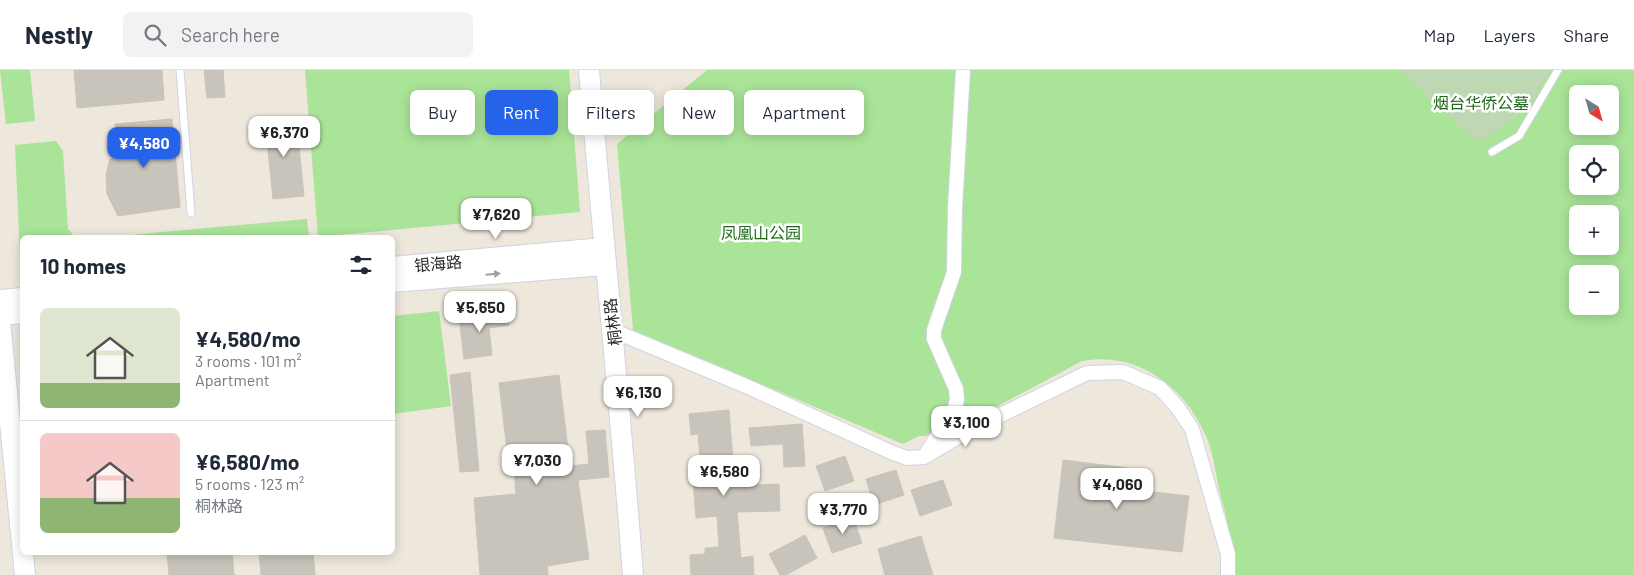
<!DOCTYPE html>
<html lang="en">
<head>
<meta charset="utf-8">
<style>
	:root { --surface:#fff; --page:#f2f2f3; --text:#1f2937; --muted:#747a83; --line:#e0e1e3; --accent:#2563eb }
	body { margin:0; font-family:Barlow,"Noto Sans SC",sans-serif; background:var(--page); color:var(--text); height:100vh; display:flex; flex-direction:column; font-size:19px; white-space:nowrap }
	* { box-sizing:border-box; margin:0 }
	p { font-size:16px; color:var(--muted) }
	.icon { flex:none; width:28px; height:28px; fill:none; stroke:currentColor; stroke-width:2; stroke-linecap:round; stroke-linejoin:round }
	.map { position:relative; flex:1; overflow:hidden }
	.drawer { position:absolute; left:20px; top:165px; width:375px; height:320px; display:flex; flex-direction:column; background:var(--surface); border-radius:8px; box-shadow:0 2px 12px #0003 }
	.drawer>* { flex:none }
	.banner { position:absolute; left:410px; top:20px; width:475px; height:45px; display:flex; gap:10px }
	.needle { width:32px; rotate:143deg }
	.buttons { position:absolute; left:1569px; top:15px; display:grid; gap:10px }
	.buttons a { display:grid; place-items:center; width:50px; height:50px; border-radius:8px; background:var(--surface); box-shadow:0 2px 12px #0003; font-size:25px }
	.price { position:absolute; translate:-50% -42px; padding:0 11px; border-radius:10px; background:#fff; color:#222; font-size:16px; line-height:32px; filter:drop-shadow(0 1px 2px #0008) }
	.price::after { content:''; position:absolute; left:50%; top:30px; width:15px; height:11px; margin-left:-8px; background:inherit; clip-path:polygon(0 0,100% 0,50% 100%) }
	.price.selected { background:var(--accent); color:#fff }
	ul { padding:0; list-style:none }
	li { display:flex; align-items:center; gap:15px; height:125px; padding:0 20px }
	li+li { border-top:1px solid var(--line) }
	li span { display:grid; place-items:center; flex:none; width:140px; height:100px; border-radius:8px; color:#555 }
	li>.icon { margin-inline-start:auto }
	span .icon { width:60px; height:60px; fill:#fffc; stroke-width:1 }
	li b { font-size:21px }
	h2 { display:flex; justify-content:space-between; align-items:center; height:60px; padding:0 20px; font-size:21px }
	.tag { padding:0 18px; border-radius:8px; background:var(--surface); box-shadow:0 2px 12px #0003; font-size:18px; line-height:45px }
	.tag.selected { background:var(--accent); color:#fff }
	header { display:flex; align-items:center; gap:30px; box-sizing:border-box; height:70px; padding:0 25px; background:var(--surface); border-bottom:1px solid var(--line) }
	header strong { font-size:24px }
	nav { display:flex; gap:28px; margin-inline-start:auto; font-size:18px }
	.search { width:350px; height:45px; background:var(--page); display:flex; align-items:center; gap:12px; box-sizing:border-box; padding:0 18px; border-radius:8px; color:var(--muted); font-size:19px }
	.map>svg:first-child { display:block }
	.green { fill:#a9e498; fill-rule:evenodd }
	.cemetery { fill:#c0d7b3 }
	.building { fill:#c8c4bc; stroke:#c8c4b6 }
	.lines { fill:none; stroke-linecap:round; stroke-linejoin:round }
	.lane-casing { stroke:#d1d3e3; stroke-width:9 }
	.street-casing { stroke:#d1d3e3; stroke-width:16 }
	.secondary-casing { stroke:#d1d3e3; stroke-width:22 }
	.lane { stroke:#fff; stroke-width:7 }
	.street { stroke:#fff; stroke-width:14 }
	.secondary { stroke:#fff; stroke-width:20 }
	.oneway { fill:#9f9f9f }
	.labels { text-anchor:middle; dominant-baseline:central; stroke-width:5; stroke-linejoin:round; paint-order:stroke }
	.park-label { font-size:16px; fill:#206919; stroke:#fff }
	.street-label { font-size:16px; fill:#2a2a2a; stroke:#fff }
</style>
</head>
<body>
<header>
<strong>Nestly</strong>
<div class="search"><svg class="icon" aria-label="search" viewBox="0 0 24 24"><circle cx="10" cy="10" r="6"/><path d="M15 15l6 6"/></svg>Search here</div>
<nav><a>Map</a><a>Layers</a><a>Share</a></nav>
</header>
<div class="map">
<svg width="1634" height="505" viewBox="0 0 1634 505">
	<rect width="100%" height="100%" fill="#ede7dc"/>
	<!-- green -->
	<path class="green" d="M0,0H30L35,51L6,54Z
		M305,0H569L580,142L318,167Z
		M707,0H1634V505H1233C1233,473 1228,453 1220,423C1216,406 1214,387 1208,371C1188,319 1139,280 1082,291L944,365L919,366L903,374L633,260L617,74ZM1578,24H1610V56H1578ZM1578,84H1610V116H1578ZM1578,144H1610V176H1578ZM1578,204H1610V236H1578Z
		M56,71L63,81L68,159L75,167L22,168V187L20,185L15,75Z
		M307,149L309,167H108Z
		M439,241L451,336L393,344V246Z"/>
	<!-- cemetery -->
	<path class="cemetery" d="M1399,0H1550L1527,40L1478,73Z"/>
	<!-- building -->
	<path class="building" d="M74,0H162L164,30L77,38Z
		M204,0H223L225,27L207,28Z
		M296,48L304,126L273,129L265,51Z
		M172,49L180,137L118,146L107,124L106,105L110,89L119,88L115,54Z
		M508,242L509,255L489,258L492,285L464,289L459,247Z
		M470,302L479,401L460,402L450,305Z
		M559,305L570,396L589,394L586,361L605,360L609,407L578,410L589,489L547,496L548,505H480L474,428L516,424L514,396L509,397L499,313Z
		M729,340L735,416L779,414L780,441L737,442L741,488L753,486L754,505H691L690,485L705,484V478L719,477L717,446L696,448L693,410L702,409L698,364L691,365L689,344Z
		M802,354L805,396L784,397L783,374L751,376L749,358Z
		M845,386L854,411L825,421L816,396Z
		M1063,390L1128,398L1126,419L1189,426L1182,482L1054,468Z
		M896,400L904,425L874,435L866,409Z
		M943,410L952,435L920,446L911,420Z
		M853,447L862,473L832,483L823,458Z
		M805,465L817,488L786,505H780L769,484Z
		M921,466L933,505H885L878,479Z
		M167,482H232L234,505H169Z
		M259,482H313L315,505H261Z"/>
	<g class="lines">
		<defs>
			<path id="lane" d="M180,0L191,143
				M1492,82L1519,66L1558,0"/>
			<path id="street" d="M614,261L746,316L893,383L907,388L924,387L966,362L1087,303L1123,302L1160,318L1178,338L1192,359L1228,484V505
				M926,384L955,338L957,329L956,319L934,269V260L954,202L955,138L963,0"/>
			<path id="secondary" d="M589,0C603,169 620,336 633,505
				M392,197L603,178
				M392,212L604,195
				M0,230L22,228
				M0,245L22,243
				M0,251L25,505"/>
		</defs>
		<!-- lane casing -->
		<use href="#lane" class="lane-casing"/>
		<!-- street casing -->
		<use href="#street" class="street-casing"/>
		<!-- secondary casing -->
		<use href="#secondary" class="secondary-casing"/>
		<!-- lane -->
		<use href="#lane" class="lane"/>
		<!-- street -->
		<use href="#street" class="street"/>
		<!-- secondary -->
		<use href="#secondary" class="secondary"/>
	</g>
	<!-- one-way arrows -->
	<defs><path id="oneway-solid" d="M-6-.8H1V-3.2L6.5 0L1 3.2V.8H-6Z" transform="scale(1.25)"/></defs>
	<use class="oneway" href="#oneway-solid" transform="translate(493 204) rotate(-5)"/>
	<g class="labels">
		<!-- park labels -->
		<g class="park-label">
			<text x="1481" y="32">烟台华侨公墓</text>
			<text x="761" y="162">凤凰山公园</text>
		</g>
		<!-- street labels -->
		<g class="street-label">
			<text transform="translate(438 193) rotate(-5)">银海路</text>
			<text transform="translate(612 252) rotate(-97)">桐林路</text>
		</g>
	</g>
</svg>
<div class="buttons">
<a><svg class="needle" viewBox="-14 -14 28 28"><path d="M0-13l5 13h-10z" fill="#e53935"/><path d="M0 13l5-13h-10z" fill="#747a83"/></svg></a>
<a><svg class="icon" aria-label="locate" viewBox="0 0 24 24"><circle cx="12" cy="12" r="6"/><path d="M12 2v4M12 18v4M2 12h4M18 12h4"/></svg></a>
<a>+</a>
<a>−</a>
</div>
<b class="price" style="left:284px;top:88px">¥6,370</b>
<b class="price selected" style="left:144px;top:99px">¥4,580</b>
<b class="price" style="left:496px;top:170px">¥7,620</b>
<b class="price" style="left:480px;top:263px">¥5,650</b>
<b class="price" style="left:638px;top:348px">¥6,130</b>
<b class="price" style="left:966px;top:378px">¥3,100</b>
<b class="price" style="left:537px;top:416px">¥7,030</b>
<b class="price" style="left:724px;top:427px">¥6,580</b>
<b class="price" style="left:1117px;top:440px">¥4,060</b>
<b class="price" style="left:843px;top:465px">¥3,770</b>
<div class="banner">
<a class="tag">Buy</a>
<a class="tag selected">Rent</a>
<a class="tag">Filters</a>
<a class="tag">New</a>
<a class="tag">Apartment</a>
</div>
<section class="drawer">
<h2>10 homes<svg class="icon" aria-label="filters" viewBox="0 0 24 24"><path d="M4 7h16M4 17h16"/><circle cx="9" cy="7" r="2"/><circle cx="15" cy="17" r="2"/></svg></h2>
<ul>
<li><span style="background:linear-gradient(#dfe7d0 75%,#8fb573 0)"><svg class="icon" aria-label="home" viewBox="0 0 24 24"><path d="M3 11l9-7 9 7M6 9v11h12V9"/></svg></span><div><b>¥4,580/mo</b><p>3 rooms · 101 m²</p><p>Apartment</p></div></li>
<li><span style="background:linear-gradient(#f6c9c9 65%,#8fb573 0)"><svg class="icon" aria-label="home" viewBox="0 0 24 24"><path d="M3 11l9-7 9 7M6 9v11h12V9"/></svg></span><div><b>¥6,580/mo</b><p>5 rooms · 123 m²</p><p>桐林路</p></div></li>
</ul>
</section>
</div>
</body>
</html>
